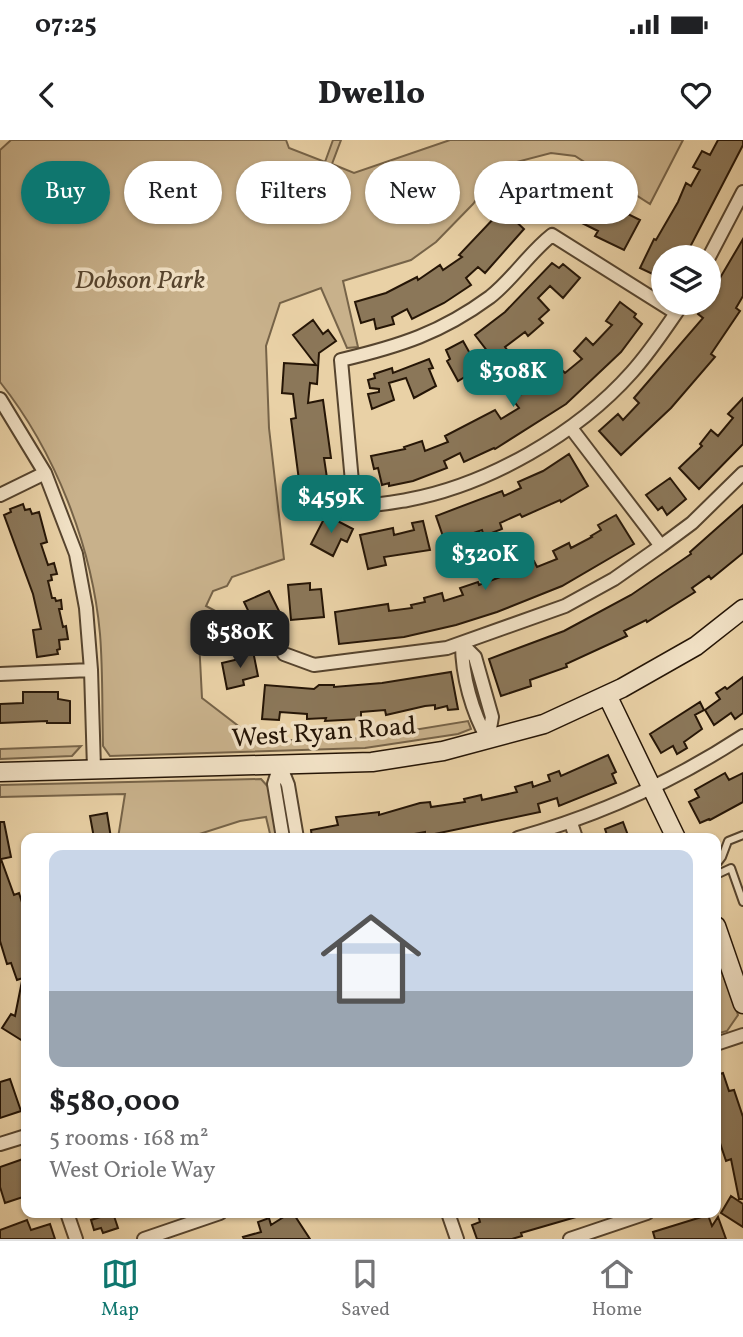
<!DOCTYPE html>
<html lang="en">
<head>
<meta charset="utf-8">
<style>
	:root { --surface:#fff; --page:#f2f2f2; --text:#202124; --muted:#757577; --line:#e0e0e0; --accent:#0f766e }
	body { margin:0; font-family:Vollkorn,serif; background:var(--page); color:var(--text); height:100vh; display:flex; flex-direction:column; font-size:26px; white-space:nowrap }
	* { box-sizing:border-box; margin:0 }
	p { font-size:23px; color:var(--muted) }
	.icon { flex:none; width:38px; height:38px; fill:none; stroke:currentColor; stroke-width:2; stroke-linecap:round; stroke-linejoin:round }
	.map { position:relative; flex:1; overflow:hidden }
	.drawer { position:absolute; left:21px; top:693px; width:700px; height:385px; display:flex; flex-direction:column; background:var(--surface); border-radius:14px; box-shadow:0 2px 5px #0004 }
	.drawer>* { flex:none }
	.banner { position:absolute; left:21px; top:21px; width:702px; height:63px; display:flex; gap:14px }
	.buttons { position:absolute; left:651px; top:105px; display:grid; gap:14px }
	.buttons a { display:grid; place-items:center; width:70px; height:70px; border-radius:50%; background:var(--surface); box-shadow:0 2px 5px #0004; font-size:35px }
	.price { position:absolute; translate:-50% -60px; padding:0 16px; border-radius:14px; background:var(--accent); color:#fff; font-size:23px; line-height:46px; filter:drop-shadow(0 2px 4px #0008) }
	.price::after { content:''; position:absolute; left:50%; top:42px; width:21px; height:16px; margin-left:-10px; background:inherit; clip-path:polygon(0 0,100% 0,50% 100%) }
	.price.active { background:#222; color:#fff }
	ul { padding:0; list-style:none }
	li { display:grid; align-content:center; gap:14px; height:371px; padding:0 28px }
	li+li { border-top:2px solid var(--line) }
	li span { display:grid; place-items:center; height:217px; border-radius:14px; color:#555 }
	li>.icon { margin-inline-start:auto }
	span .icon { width:126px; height:126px; fill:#fffc; stroke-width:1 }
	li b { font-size:30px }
	.pill { padding:0 24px; border-radius:32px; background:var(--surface); box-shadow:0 2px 5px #0004; font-size:24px; line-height:63px }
	.pill.active { background:var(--accent); color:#fff }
	.status { display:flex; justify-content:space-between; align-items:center; height:49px; padding:0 35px; background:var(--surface); direction:ltr }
	.status svg { height:19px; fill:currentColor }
	header { display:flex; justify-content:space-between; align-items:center; height:91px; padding:0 28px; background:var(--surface); font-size:32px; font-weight:800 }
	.menu { display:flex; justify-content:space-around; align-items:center; height:98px; border-top:2px solid var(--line); background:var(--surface); font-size:19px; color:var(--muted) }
	.menu a { display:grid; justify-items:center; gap:4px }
	.menu .active { color:var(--accent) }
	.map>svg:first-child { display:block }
	.green { fill:#c8b18b; stroke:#766348; stroke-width:2 }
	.building { fill:#8b7759; stroke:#251506; stroke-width:2 }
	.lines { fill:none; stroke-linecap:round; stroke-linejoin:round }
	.lane-casing { stroke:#56442e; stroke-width:10 }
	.street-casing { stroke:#56442e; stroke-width:16 }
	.secondary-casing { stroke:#251506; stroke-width:21 }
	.lane { stroke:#f1e1c5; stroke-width:6 }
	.street { stroke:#f1e1c5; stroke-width:12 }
	.secondary { stroke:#f1e1c5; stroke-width:18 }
	.labels { text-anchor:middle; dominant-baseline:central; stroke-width:7; stroke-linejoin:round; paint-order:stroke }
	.park-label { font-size:26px; font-style:italic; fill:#56442e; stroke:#f1e1c5 }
	.street-label { font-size:26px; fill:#251506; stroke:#f1e1c5 }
</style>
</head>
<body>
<div class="status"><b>07:25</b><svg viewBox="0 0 49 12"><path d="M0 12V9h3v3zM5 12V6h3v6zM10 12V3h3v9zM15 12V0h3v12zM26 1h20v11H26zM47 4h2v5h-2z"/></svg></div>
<header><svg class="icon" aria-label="back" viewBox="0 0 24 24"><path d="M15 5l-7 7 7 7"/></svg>Dwello<svg class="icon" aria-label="heart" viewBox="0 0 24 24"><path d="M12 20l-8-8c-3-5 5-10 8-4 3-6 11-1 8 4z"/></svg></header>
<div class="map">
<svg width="743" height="1099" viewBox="0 0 743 1099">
	<rect width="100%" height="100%" fill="#e9d1a6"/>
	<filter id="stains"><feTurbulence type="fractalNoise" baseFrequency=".00286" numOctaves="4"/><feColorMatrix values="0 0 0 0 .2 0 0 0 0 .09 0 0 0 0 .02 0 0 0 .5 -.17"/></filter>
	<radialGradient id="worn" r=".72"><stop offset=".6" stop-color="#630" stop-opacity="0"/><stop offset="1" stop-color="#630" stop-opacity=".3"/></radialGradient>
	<!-- green -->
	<path class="green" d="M11,0H286L289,8L325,22L333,0H341L332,24L354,33L450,0H683L650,64L575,16L551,13L501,26L473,64L436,102L411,120L343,141L358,207L347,208L321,148L280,163L266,206L269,288L284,419L232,437L227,446L213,451L206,466L269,500L265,510L199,500L202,558L258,601L365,598L468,581L471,589L458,594L365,608L110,616L103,606C102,569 103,531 100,494C92,406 55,311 0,242V10Z
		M81,606L72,616L0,619V609Z
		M261,639L270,649L279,698H271L266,677L240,681L187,698H118L125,654L0,657V645Z
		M716,816L738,875L727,891L716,894Z"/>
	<!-- building -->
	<path class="building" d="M718,0H743V5L689,109L684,117H663V139L640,128L654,99L656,100L678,62L686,43L691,46L700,30L693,27L702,11L710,15Z
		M546,35L550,58H554L556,69L527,74L522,39Z
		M576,47L586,52L588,47L604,55L597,68L618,79L622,71L640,80L624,110L595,96L598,91L574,79L576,76L564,70Z
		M503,65L515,75L510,76L524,89L485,133L478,127L466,138L471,145L444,163L412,179L407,169L392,177L394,184L376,189L374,179L361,183L355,162L386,153L417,137L418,140L440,125L443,130L462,117L459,115L497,75L495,74Z
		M743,99V156L736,168L740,171L711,214L715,217L671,268L621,315L599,291L618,274L623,280L639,263L634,258L703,178L698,174L706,163H709V159L719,144L717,143Z
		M552,123L559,128L563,124L580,138L563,158L550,146L538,158L549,170L539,179L543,183L528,196L525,192L505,207L508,211L495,221L475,195L505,172Z
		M620,162L636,174L634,177L642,184L621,212L566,264L495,309L494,308L464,322L460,313L444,321L447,328L413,341L389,346V343L382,345L378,328L374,329L371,316L405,309L404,307L422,301L425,311L448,302L445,296L495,270L501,279L519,268L513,260L527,250L529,253L546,241L543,238L558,226L565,233L582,219L574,211L586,198L593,205L612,185L606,181Z
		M313,180L323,194L328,190L336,201L319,213L317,244L310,243L308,263L323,260L331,318H324L331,365L300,369L298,348H300L291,279L296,278L293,254L282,253L284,223L316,225L293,195Z
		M463,201L477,226L466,232L468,235L458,241L447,221L450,219L446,210Z
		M429,219L433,228L429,229L436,246L414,258L406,238L389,243L394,260L372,269L368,254L379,252V249L370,248L368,240L375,238L374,234L392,228L393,233Z
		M743,258V304L699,349L679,328L702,306L700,304L711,290L718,296L733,278L728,274Z
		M569,314L588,346L561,362L560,360L522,377L520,374L500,383L502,389L484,396L482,390L462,397L464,403L447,408L436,376L502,351L504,356L521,348L518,342L543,331Z
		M670,338L686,359L667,375L662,367L658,370L646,355Z
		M23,364L25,370L30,369L32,374L39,372L47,402L41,404L48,425L54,423L57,434L51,435L52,440L48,441L52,458H55L56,461L61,460L62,469H59L63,487L66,486L68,499L59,500L60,509L57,510L58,514L37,517L33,490L41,489L33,454L4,375L11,372L10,369Z
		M743,365V413L711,439L709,436L692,448L695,452L647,482L646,480L624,491L627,496L566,524L567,527L530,540L531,546L501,556L489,519L564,491L631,455L691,414L690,412Z
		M326,375L353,389L347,402L341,399L333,416L311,404Z
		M616,375L634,404L562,446L497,472L456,485L404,497L339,504L335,472L388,464L389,471L412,468L411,465L425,462L424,458L442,453L444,461L463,455L460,448L478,442L479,445L519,430L517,428L534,421L537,427L557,419L553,411L569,403L571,408L592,397L591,396L601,390L598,385Z
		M423,381L430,410L384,417L386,425L368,429L360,395L393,388L394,395L414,390L412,383Z
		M310,443V450L321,449L324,477L291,480L288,445Z
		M269,451L281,475L256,487L244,462Z
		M250,511H253L258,536L243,540L244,545L227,549L222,523L239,519L238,514Z
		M451,532L458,569L448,570L447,566L435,569V565L425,566L386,575L385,570L361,572V579L325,581L326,578L307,579V574L280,572L279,580L262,579L265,545L314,549L319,545H334V547L382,543Z
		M743,537V573L735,579L731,573L714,585L705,570L720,559L716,553L725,547L727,549Z
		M23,552H58V559L70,561V583H47V581L0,583V564L23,563Z
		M700,562L704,570L695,575L702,589L684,602L687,608L677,614L673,606L661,613L650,594Z
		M608,615L616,632L612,634L616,643L559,666L557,658L538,664L540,672L425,696V692L393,698H312L311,690L338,685L336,677L379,672V675L420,663L430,662L431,667L465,662L464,659L481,655L482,660L517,652L515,647L532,642L533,647L550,641L548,635L559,631L561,636Z
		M725,633L729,640L743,633V662L710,680L709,679L700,683L689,662L699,657L695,650Z
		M107,673L111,698H94L90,676Z
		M0,682H4L11,717L1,719L14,755L19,753L26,775V837L17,840L11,823L7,824L0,801Z
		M623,682L629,698H608L605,689Z
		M22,841H26V903L2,888L11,874L15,876Z
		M723,933L729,951L734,950L743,977V1059H739L731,1019L726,1021L716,991V935Z
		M10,939L21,971L0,978V942Z
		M26,1018V1056L5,1063L0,1047V1027Z
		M731,1056L743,1064V1087L721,1073Z
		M113,1073L118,1088L103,1093L101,1088L94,1090L91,1080Z
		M290,1073H293L310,1099H244L243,1097L261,1092L258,1082L269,1078L271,1085Z
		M486,1073H583V1075L521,1093L522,1096L512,1099H477L472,1085L480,1082L478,1075Z
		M708,1075L712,1086L718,1077L726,1099H655L653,1092Z
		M27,1080L31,1090L50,1084L55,1099H0V1090Z"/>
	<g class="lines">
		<defs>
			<path id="lane" d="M716,725L722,717L728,701L743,695
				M716,735L731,728L743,762"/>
			<path id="street" d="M709,117L743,52
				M676,173L552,95C529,113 513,139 490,157C441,193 400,206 341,220L353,353L359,365C376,366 390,363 407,360C488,345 577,294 632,232C651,211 667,186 683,163
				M0,259L45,333L76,414L86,468L91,530L94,628
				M571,288L661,406
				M0,355L45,333
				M462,504L475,517L492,577L488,600
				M462,504C462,536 472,572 488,600
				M284,514L314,525L447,508L565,466L614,439L661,406L692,383L743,333
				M0,534L91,530
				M280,625L288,645L297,698
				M280,625L274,644L283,698
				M571,683L576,698
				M518,698C599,675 673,642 743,596
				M716,904L743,895
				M0,1004L26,996
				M67,1073L76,1099
				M448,1073L457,1099
				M144,1099L220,1073
				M570,1099L647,1073"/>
			<path id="secondary" d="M607,555L676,698
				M0,632L372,622L443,611L544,584L622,548L696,506L743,469
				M716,786L743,864"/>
		</defs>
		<!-- lane casing -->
		<use href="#lane" class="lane-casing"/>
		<!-- street casing -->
		<use href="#street" class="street-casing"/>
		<!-- secondary casing -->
		<use href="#secondary" class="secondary-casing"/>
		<!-- lane -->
		<use href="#lane" class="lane"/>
		<!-- street -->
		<use href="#street" class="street"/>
		<!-- secondary -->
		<use href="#secondary" class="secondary"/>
	</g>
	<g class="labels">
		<!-- park labels -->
		<g class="park-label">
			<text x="140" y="141">Dobson Park</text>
		</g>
		<!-- street labels -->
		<g class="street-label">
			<text transform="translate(324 593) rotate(-4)">West Ryan Road</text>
		</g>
	</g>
	<rect width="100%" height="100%" filter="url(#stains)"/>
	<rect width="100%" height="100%" fill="url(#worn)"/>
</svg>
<div class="buttons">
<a><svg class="icon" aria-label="layers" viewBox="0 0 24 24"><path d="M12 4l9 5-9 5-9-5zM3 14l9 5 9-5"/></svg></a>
</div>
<b class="price" style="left:513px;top:269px">$308K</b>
<b class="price" style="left:331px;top:395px">$459K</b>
<b class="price" style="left:485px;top:452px">$320K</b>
<b class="price active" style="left:240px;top:530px">$580K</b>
<div class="banner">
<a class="pill active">Buy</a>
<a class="pill">Rent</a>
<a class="pill">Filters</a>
<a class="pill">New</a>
<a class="pill">Apartment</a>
</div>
<section class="drawer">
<ul>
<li><span style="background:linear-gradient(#c9d6e8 65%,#9aa5b1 0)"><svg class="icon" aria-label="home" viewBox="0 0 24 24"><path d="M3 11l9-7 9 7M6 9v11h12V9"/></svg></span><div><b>$580,000</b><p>5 rooms · 168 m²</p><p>West Oriole Way</p></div></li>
</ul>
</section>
</div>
<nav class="menu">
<a class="active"><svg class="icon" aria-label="map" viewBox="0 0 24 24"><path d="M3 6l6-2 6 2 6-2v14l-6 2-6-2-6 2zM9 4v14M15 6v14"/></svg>Map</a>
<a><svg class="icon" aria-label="saved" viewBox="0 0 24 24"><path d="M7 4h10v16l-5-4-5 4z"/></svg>Saved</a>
<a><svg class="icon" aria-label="home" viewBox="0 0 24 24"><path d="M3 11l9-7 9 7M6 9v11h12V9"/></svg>Home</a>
</nav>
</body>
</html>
